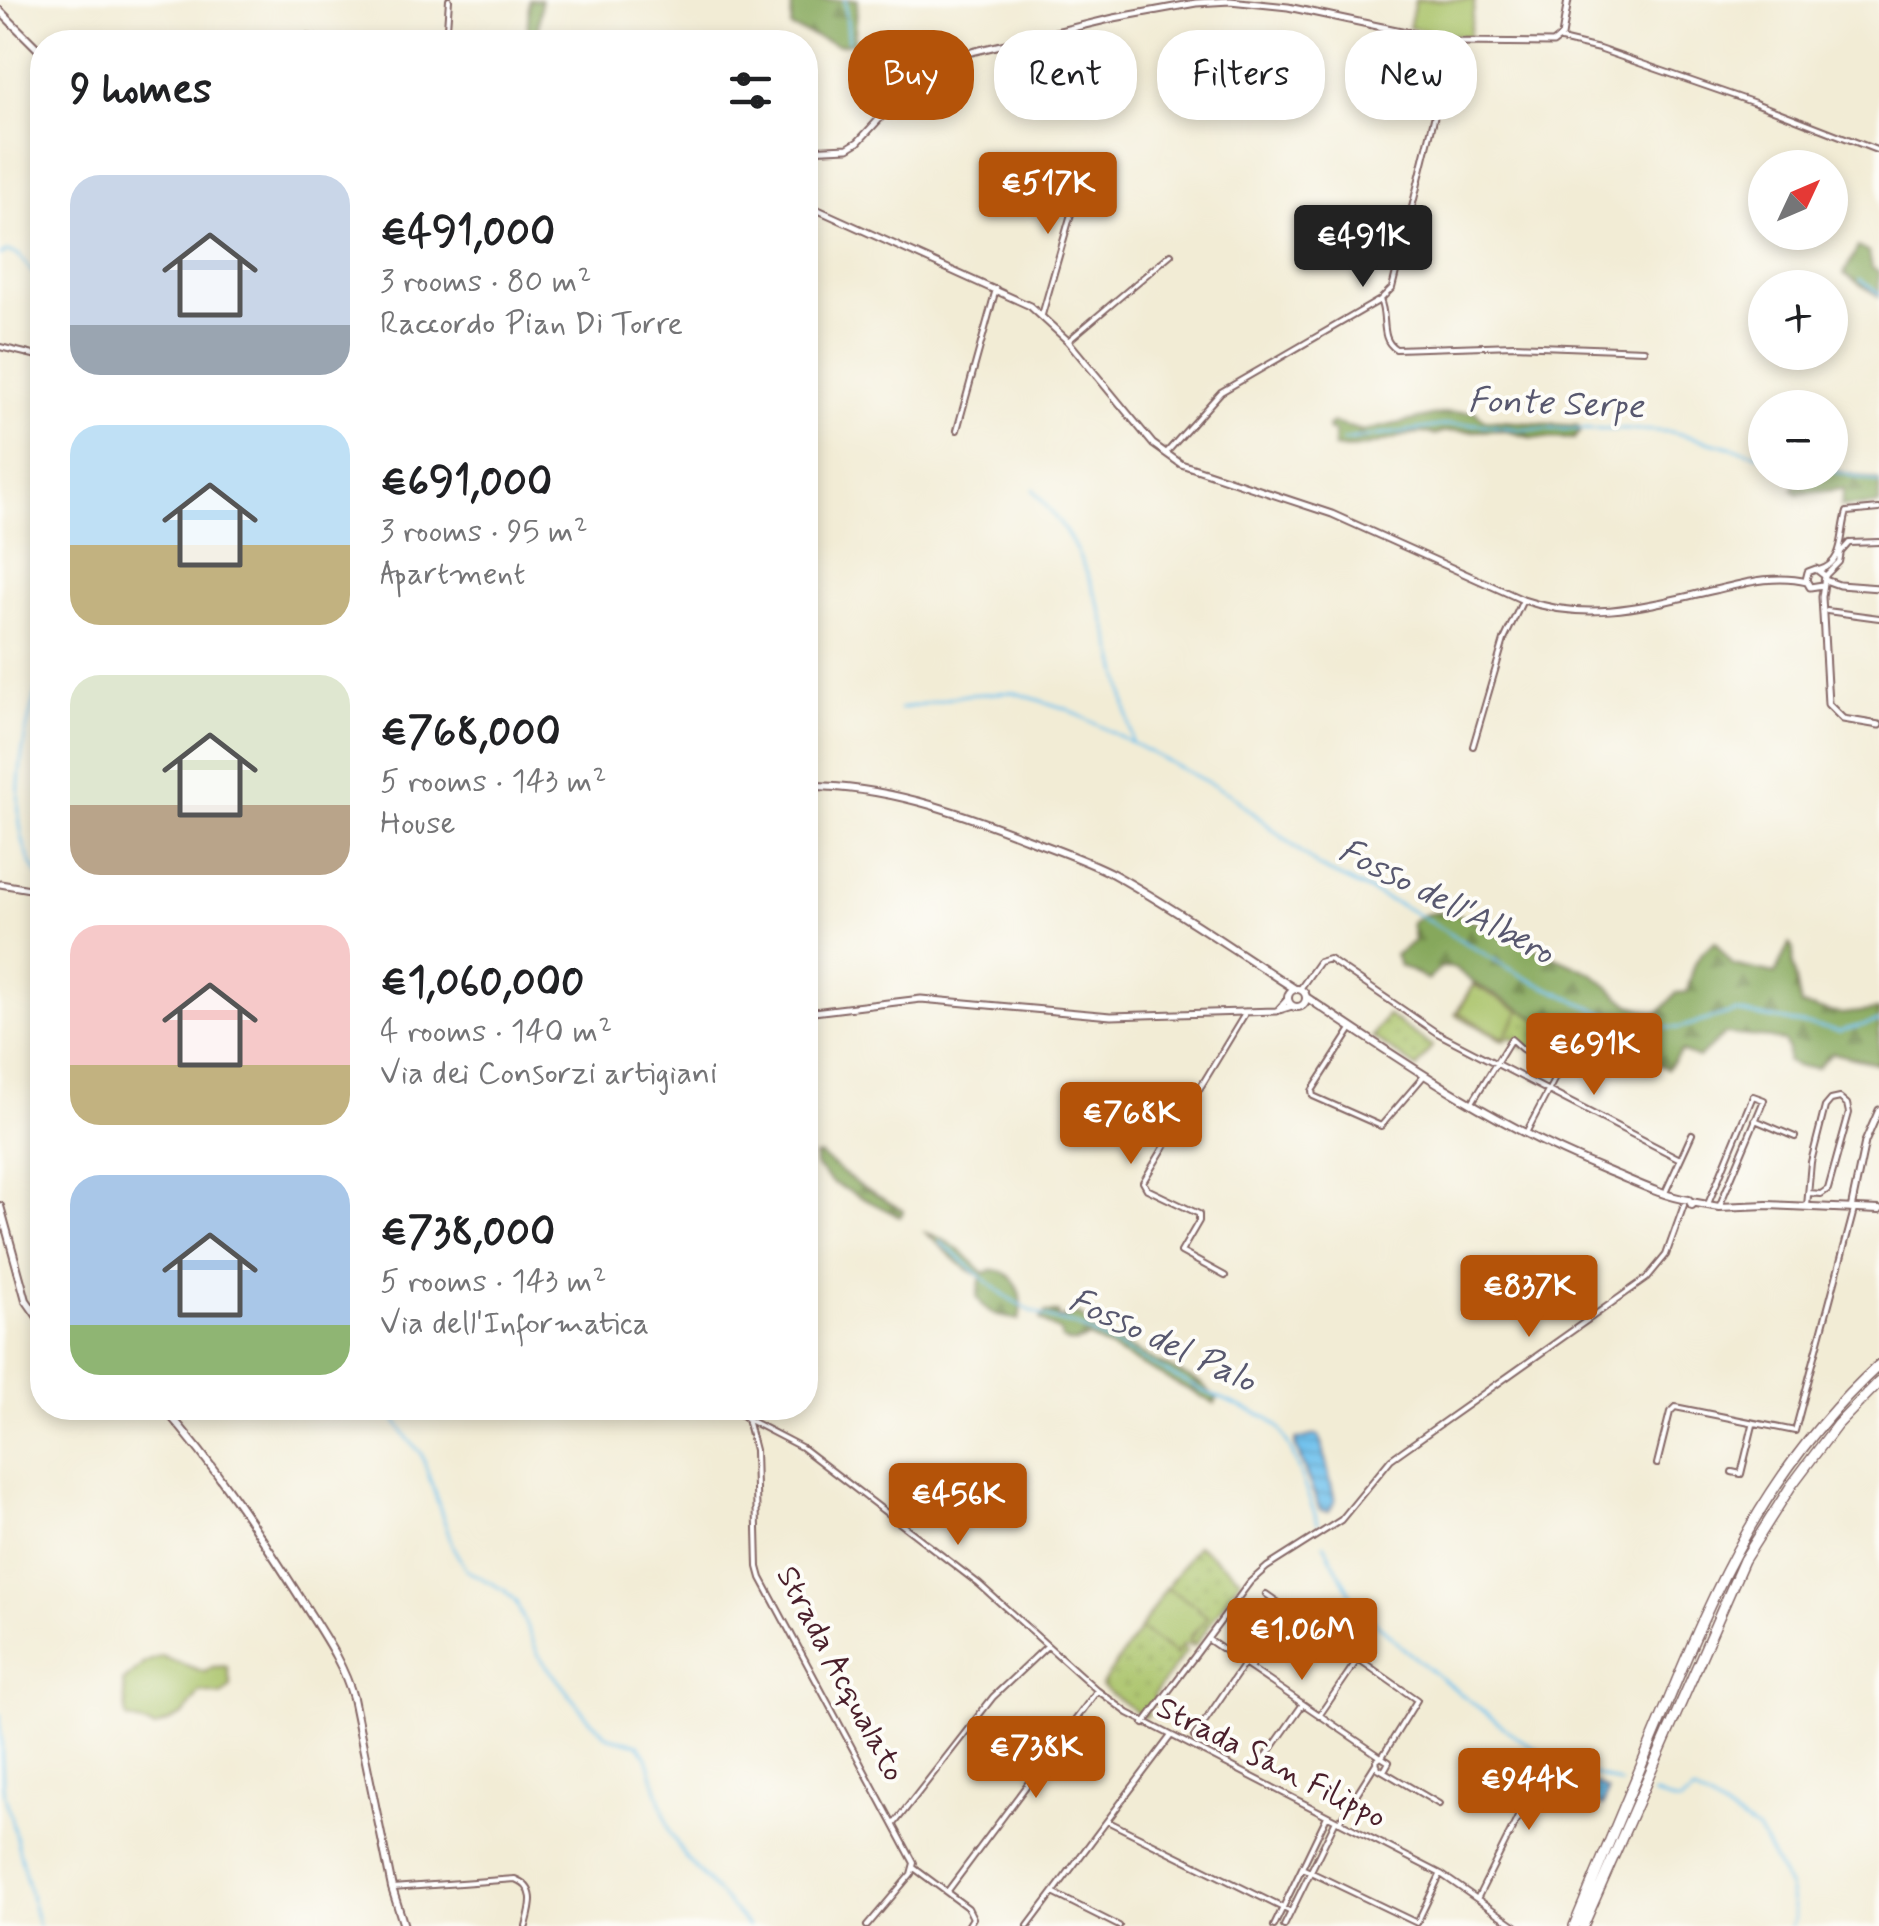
<!DOCTYPE html>
<html lang="en">
<head>
<meta charset="utf-8">
<style>
	:root { --surface:#fff; --page:#f6f6f6; --text:#202124; --muted:#757577; --accent:#b45309 }
	body { margin:0; font-family:Mynerve,sans-serif; background:var(--page); color:var(--text); height:100vh; display:flex; flex-direction:column; font-size:38px; white-space:nowrap }
	* { box-sizing:border-box; margin:0 }
	p { font-size:32px; color:var(--muted) }
	.icon { flex:none; width:55px; height:55px; fill:none; stroke:currentColor; stroke-width:2; stroke-linecap:round; stroke-linejoin:round }
	.map { position:relative; flex:1; overflow:hidden }
	.drawer { position:absolute; left:30px; top:30px; width:788px; height:1390px; display:flex; flex-direction:column; background:var(--surface); border-radius:40px; box-shadow:0 5px 15px #0003 }
	.drawer>* { flex:none }
	.guide { position:absolute; left:848px; top:30px; width:880px; height:90px; display:flex; gap:20px }
	.needle { width:65px; rotate:46deg }
	.fabs { position:absolute; left:1748px; top:150px; display:grid; gap:20px }
	.fabs a { display:grid; place-items:center; width:100px; height:100px; border-radius:50%; background:var(--surface); box-shadow:0 5px 15px #0003; font-size:50px }
	.price { position:absolute; translate:-50% -85px; padding:0 22px; border-radius:10px; background:var(--accent); color:#fff; font-size:32px; line-height:65px; filter:drop-shadow(0 2px 5px #0008) }
	.price::after { content:''; position:absolute; left:50%; top:60px; width:30px; height:22px; margin-left:-15px; background:inherit; clip-path:polygon(0 0,100% 0,50% 100%) }
	.price.active { background:#222; color:#fff }
	ul { padding:0; list-style:none }
	li { display:flex; align-items:center; gap:30px; height:250px; padding:0 40px }
	li span { display:grid; place-items:center; flex:none; width:280px; height:200px; border-radius:30px; color:#555 }
	li>.icon { margin-inline-start:auto }
	span .icon { width:120px; height:120px; fill:#fffc; stroke-width:1 }
	li b { font-size:42px }
	h2 { display:flex; justify-content:space-between; align-items:center; height:120px; padding:0 40px; font-size:42px }
	.chip { padding:0 35px; border-radius:40px; background:var(--surface); box-shadow:0 5px 15px #0003; font-size:35px; line-height:90px }
	.chip.active { background:var(--accent); color:#fff }
	.map>svg:first-child { display:block }
	.grass { fill:url(#grass-dots); stroke:#7a7049; stroke-width:2.5 }
	.forest { fill:url(#forest-firs); stroke:#686444; stroke-width:2.5 }
	.garden { fill:#a9c267; stroke:#7a7049; stroke-width:2.5 }
	.water { fill:url(#water-rules); stroke:#5e708c; stroke-width:2.5 }
	.lines { fill:none; stroke-linecap:round; stroke-linejoin:round }
	.stream { stroke:#72c2ed; stroke-width:2.5 }
	.minor-casing { stroke:#856766; stroke-width:8 }
	.tertiary-casing { stroke:#856766; stroke-width:9 }
	.secondary-casing { stroke:#856766; stroke-width:10 }
	.motorway-casing { stroke:#856766; stroke-width:12 }
	.minor { stroke:#fff; stroke-width:4 }
	.tertiary { stroke:#fff; stroke-width:5 }
	.secondary { stroke:#fff; stroke-width:6 }
	.motorway { stroke:#fff; stroke-width:9 }
	.labels { text-anchor:middle; dominant-baseline:central; stroke-width:8; stroke-linejoin:round; paint-order:stroke }
	.street-label { font-size:32px; fill:#4a1f2b; stroke:#fdfcf7 }
	.water-label { font-size:35px; font-style:italic; fill:#58586f; stroke:#fdfcf7 }
</style>
</head>
<body>
<div class="map">
<svg width="1879" height="1926" viewBox="0 0 1879 1926">
	<defs>
		<pattern id="grass-dots" width="8" height="8" patternUnits="userSpaceOnUse" patternTransform="scale(2.5)"><rect width="8" height="8" fill="#a9c267"/><path d="M2 2h.1M6 6h.1" fill="none" stroke="#93a65a" stroke-width="1.8" stroke-linecap="round"/></pattern>
		<pattern id="forest-firs" width="22" height="20" patternUnits="userSpaceOnUse" patternTransform="scale(2.5)"><rect width="22" height="20" fill="#86a85c"/><path d="M5 1l3.5 6h-7zM16 11l3.5 6h-7z" fill="#70884c"/></pattern>
		<pattern id="water-rules" width="6" height="5" patternUnits="userSpaceOnUse" patternTransform="scale(2.5)"><rect width="6" height="5" fill="#72c2ed"/><path d="M0 2.5h6" fill="none" stroke="#64a6cb"/></pattern>
	</defs>
	<rect width="100%" height="100%" fill="#fdfcf7"/>
	<filter id="ink" filterUnits="userSpaceOnUse"><feTurbulence type="fractalNoise" baseFrequency=".01" numOctaves="2"/><feDisplacementMap in="SourceGraphic" scale="20" xChannelSelector="R" yChannelSelector="G"/><feConvolveMatrix kernelMatrix="1 2 1 2 8 2 1 2 1" color-interpolation-filters="sRGB"/></filter>
	<filter id="wash" filterUnits="userSpaceOnUse"><feTurbulence type="fractalNoise" baseFrequency=".0048" numOctaves="4" result="noise"/><feDisplacementMap in="SourceGraphic" scale="40" xChannelSelector="R" yChannelSelector="G"/><feGaussianBlur stdDeviation="2.25" result="paint"/><feColorMatrix in="noise" values="0 0 0 0 0 0 0 0 0 0 0 0 0 0 0 0 0 1.4 0 .05"/><feComposite in="paint" operator="in"/></filter>
	<g filter="url(#wash)">
		<rect width="100%" height="100%" fill="#f2ecd5"/>
		<!-- grass -->
		<path class="grass" d="M1474,983L1574,1040L1556,1065L1555,1062L1523,1045V1048L1511,1037L1504,1041L1455,1014Z
			M1387,1015L1432,1046L1417,1068L1372,1037Z
			M1197,1545L1241,1578L1195,1646L1189,1639L1207,1617L1166,1588Z
			M1140,1629L1175,1654L1182,1646L1186,1651L1154,1695L1155,1700L1146,1710L1148,1715L1143,1717L1101,1686Z"/>
		<!-- forest -->
		<path class="forest" d="M529,0H541L537,42H527Z
			M792,0H858L854,43L838,45L791,28Z
			M1858,247L1869,253L1872,268L1879,272V296L1844,274Z
			M1475,411L1484,420L1578,426L1580,432L1574,439L1532,438L1503,430L1443,432L1435,435C1405,425 1371,456 1334,447V431H1329L1328,426L1333,423L1364,431L1445,413Z
			M1837,471L1879,481V505L1841,507L1844,489L1798,494L1792,490L1797,481Z
			M1448,910L1592,973L1630,1005L1658,1013L1676,993L1687,992C1693,968 1694,955 1715,942L1733,965L1775,974L1789,944L1794,950L1793,965L1801,1006L1840,1014L1879,1010V1064L1832,1053L1817,1068L1799,1067L1787,1061L1788,1049L1784,1042L1771,1038L1725,1034L1698,1058L1681,1051L1667,1069L1616,1041L1613,1047L1575,1033L1571,1038L1474,983L1455,968L1441,967L1428,980L1399,965L1395,955L1414,941L1411,923L1423,915Z
			M820,1155L857,1184L904,1211L900,1217L831,1182L815,1165V1156Z
			M926,1233C948,1238 968,1257 984,1273C1014,1261 1026,1297 1019,1320C999,1317 988,1315 977,1297L981,1276L965,1268Z
			M1045,1313H1058L1059,1319L1079,1314L1094,1331L1202,1384L1217,1399L1215,1404L1088,1337C1080,1344 1072,1344 1062,1340L1060,1332L1040,1320Z"/>
		<!-- garden -->
		<path class="garden" d="M1415,0H1475L1469,38L1409,28Z
			M1474,985L1520,1011L1504,1038L1458,1012Z
			M1166,1588L1198,1607L1197,1609L1208,1617L1189,1638L1192,1643L1190,1646L1184,1643L1176,1654L1140,1629Z
			M161,1656L205,1672L212,1667L227,1666L231,1686L222,1695L200,1692L183,1715L155,1728L127,1718L123,1682L144,1663Z"/>
		<!-- water -->
		<path class="water" d="M1316,1435L1320,1438L1335,1501L1329,1511L1320,1510L1295,1444L1296,1440Z
			M1564,1777C1580,1778 1595,1782 1608,1792L1603,1806L1560,1785Z"/>
		<g class="lines">
			<!-- stream -->
			<path class="stream" d="M845,0L849,41
				M0,255L8,251L19,255L42,285
				M1860,280L1879,294
				M1343,441L1447,425L1475,424L1519,429L1641,430L1672,432L1765,456
				M1830,470L1879,483
				M1033,489C1045,505 1060,522 1070,539C1104,600 1121,672 1132,740
				M42,672C23,733 0,829 42,880
				M900,709L965,695L1013,692L1067,709L1230,794L1320,868L1404,907L1526,978L1632,1026L1678,1028L1736,1012L1840,1031L1879,1021
				M940,1242C987,1278 1012,1314 1075,1325L1203,1391L1268,1418L1280,1429L1292,1452L1318,1523
				M388,1408L408,1439L421,1453L453,1547L466,1570L504,1590L516,1602L539,1656L587,1717L609,1737L638,1744L647,1757L670,1832L685,1857L748,1926
				M1324,1544L1354,1601L1402,1647L1449,1685L1518,1738L1564,1764L1621,1784
				M0,1714L3,1787L38,1926
				M1653,1794L1679,1803L1694,1792L1758,1831L1789,1888L1795,1918L1791,1926"/>
		</g>
	</g>
	<g filter="url(#ink)">
		<g class="lines">
			<defs>
				<path id="minor" d="M289,36L314,37L321,42
					M1561,40L1599,49L1755,103L1879,151
					M446,42L449,0
					M1380,300C1388,317 1379,339 1396,349L1514,345L1644,350
					M1042,315L1083,172
					M1068,341L1171,254
					M0,347L42,357
					M957,430L996,289
					M1167,452L1221,392L1380,300L1392,288L1453,42
					M1849,543L1879,542
					M1819,570C1845,563 1840,534 1847,512L1879,509
					M1825,576L1839,562L1841,552L1849,543
					M1827,611L1879,618
					M1473,746L1504,640L1523,600
					M1300,989L1319,962L1329,959L1437,1033L1680,1159
					M1352,1029L1312,1091L1313,1096L1381,1126L1423,1077
					M1471,1104L1511,1039L1522,1049L1559,1069
					M1755,1120L1795,1137
					M1526,1133L1575,1040
					M1665,1193L1692,1134
					M1708,1204L1753,1096L1764,1100L1719,1207
					M1807,1206L1811,1162L1825,1107L1831,1100L1840,1098L1847,1104L1849,1113L1828,1189L1821,1194L1809,1193
					M1225,1276L1181,1252L1199,1221V1214L1147,1189L1143,1182L1246,1012
					M732,1408L747,1419L801,1447L979,1584L1097,1690L1128,1713L1441,1874L1516,1926
					M747,1419L755,1450L758,1567L761,1578L914,1863L911,1874L867,1926
					M1657,1464L1670,1412L1675,1407L1795,1431L1854,1210
					M1732,1472L1741,1474L1753,1425
					M1266,1594L1417,1700L1382,1757
					M1209,1640L1381,1757
					M1250,1668L1289,1610
					M1319,1716L1358,1659
					M1144,1724L1250,1582L1267,1567L1341,1520L1391,1459L1647,1278L1666,1255L1684,1205
					M1194,1737L1244,1664
					M1260,1765L1303,1704
					M1385,1769L1389,1762L1381,1757L1376,1761L1378,1768L1439,1804
					M1107,1821L1291,1912
					M1339,1822L1376,1763
					M894,1824L993,1697L1047,1646
					M914,1868L968,1908L973,1918L968,1926
					M1302,1868L1417,1923L1440,1875
					M392,1888L515,1879C538,1888 531,1907 526,1926
					M947,1892L1097,1691
					M1053,1893L1119,1926
					M1477,1899L1528,1797L1505,1784
					M1028,1926L1170,1737
					M1274,1926L1327,1816
					M1284,1926L1335,1822"/>
				<path id="tertiary" d="M805,150L848,148L858,142L923,72L938,60L1114,18L1196,3L1230,1L1288,7L1453,42L1553,43L1562,36L1568,0
					M805,204L1030,306L1068,341L1153,444L1181,464L1332,514L1523,600C1590,623 1649,605 1715,590C1745,583 1776,574 1807,582
					M1825,580L1839,585L1879,588
					M1823,585L1810,587L1806,580L1808,572L1816,569L1825,576L1822,597L1828,704L1843,719L1879,725
					M0,884L42,891
					M1279,1009L1288,999
					M805,1013L921,999L1111,1016L1276,1011L1292,1006
					M1851,1209L1865,1142L1879,1110"/>
				<path id="secondary" d="M0,11L42,53
					M805,786C883,785 956,811 1028,839C1056,850 1086,860 1113,874C1175,908 1235,951 1295,989
					M1288 998a9 9 0 1 1 18 0a9 9 0 1 1-18 0Z
					M1306,997C1407,1065 1496,1126 1610,1172C1635,1182 1662,1196 1689,1200L1692,1205
					M1691,1202L1719,1207L1767,1205L1879,1210
					M0,1206L26,1300L42,1323
					M164,1408C216,1467 257,1530 299,1596C319,1629 343,1661 353,1698L392,1888L404,1926"/>
				<path id="motorway" d="M1574,1926C1603,1858 1631,1789 1660,1721C1716,1584 1767,1467 1879,1365
					M1583,1926L1744,1560L1791,1486L1837,1425L1879,1382"/>
			</defs>
			<!-- minor casing -->
			<use href="#minor" class="minor-casing"/>
			<!-- tertiary casing -->
			<use href="#tertiary" class="tertiary-casing"/>
			<!-- secondary casing -->
			<use href="#secondary" class="secondary-casing"/>
			<!-- motorway casing -->
			<use href="#motorway" class="motorway-casing"/>
			<!-- minor -->
			<use href="#minor" class="minor"/>
			<!-- tertiary -->
			<use href="#tertiary" class="tertiary"/>
			<!-- secondary -->
			<use href="#secondary" class="secondary"/>
			<!-- motorway -->
			<use href="#motorway" class="motorway"/>
		</g>
	</g>
	<g class="labels">
		<!-- street labels -->
		<g class="street-label">
			<text transform="translate(840 1674) rotate(62)">Strada Acqualato</text>
			<text transform="translate(1271 1763) rotate(27)">Strada San Filippo</text>
		</g>
		<!-- water labels -->
		<g class="water-label">
			<text transform="translate(1556 404) rotate(2)">Fonte Serpe</text>
			<text transform="translate(1446 902) rotate(27)">Fosso dell'Albero</text>
			<text transform="translate(1162 1341) rotate(25)">Fosso del Palo</text>
		</g>
	</g>
</svg>
<div class="fabs">
<a><svg class="needle" viewBox="-14 -14 28 28"><path d="M0-13l5 13h-10z" fill="#e53935"/><path d="M0 13l5-13h-10z" fill="#757577"/></svg></a>
<a>+</a>
<a>−</a>
</div>
<b class="price" style="left:1048px;top:237px">€517K</b>
<b class="price active" style="left:1363px;top:290px">€491K</b>
<b class="price" style="left:1594px;top:1098px">€691K</b>
<b class="price" style="left:1131px;top:1167px">€768K</b>
<b class="price" style="left:1529px;top:1340px">€837K</b>
<b class="price" style="left:958px;top:1548px">€456K</b>
<b class="price" style="left:1302px;top:1683px">€1.06M</b>
<b class="price" style="left:1036px;top:1801px">€738K</b>
<b class="price" style="left:1529px;top:1833px">€944K</b>
<div class="guide">
<a class="chip active">Buy</a>
<a class="chip">Rent</a>
<a class="chip">Filters</a>
<a class="chip">New</a>
</div>
<section class="drawer">
<h2>9 homes<svg class="icon" aria-label="filters" viewBox="0 0 24 24"><path d="M4 7h16M4 17h16"/><circle cx="9" cy="7" r="2"/><circle cx="15" cy="17" r="2"/></svg></h2>
<ul>
<li><span style="background:linear-gradient(#c9d6e8 75%,#9aa5b1 0)"><svg class="icon" aria-label="home" viewBox="0 0 24 24"><path d="M3 11l9-7 9 7M6 9v11h12V9"/></svg></span><div><b>€491,000</b><p>3 rooms · 80 m²</p><p>Raccordo Pian Di Torre</p></div></li>
<li><span style="background:linear-gradient(#bfe0f5 60%,#c2b280 0)"><svg class="icon" aria-label="home" viewBox="0 0 24 24"><path d="M3 11l9-7 9 7M6 9v11h12V9"/></svg></span><div><b>€691,000</b><p>3 rooms · 95 m²</p><p>Apartment</p></div></li>
<li><span style="background:linear-gradient(#dfe7d0 65%,#b9a48a 0)"><svg class="icon" aria-label="home" viewBox="0 0 24 24"><path d="M3 11l9-7 9 7M6 9v11h12V9"/></svg></span><div><b>€768,000</b><p>5 rooms · 143 m²</p><p>House</p></div></li>
<li><span style="background:linear-gradient(#f6c9c9 70%,#c2b280 0)"><svg class="icon" aria-label="home" viewBox="0 0 24 24"><path d="M3 11l9-7 9 7M6 9v11h12V9"/></svg></span><div><b>€1,060,000</b><p>4 rooms · 140 m²</p><p>Via dei Consorzi artigiani</p></div></li>
<li><span style="background:linear-gradient(#a9c7e8 75%,#8fb573 0)"><svg class="icon" aria-label="home" viewBox="0 0 24 24"><path d="M3 11l9-7 9 7M6 9v11h12V9"/></svg></span><div><b>€738,000</b><p>5 rooms · 143 m²</p><p>Via dell'Informatica</p></div></li>
</ul>
</section>
</div>
</body>
</html>
